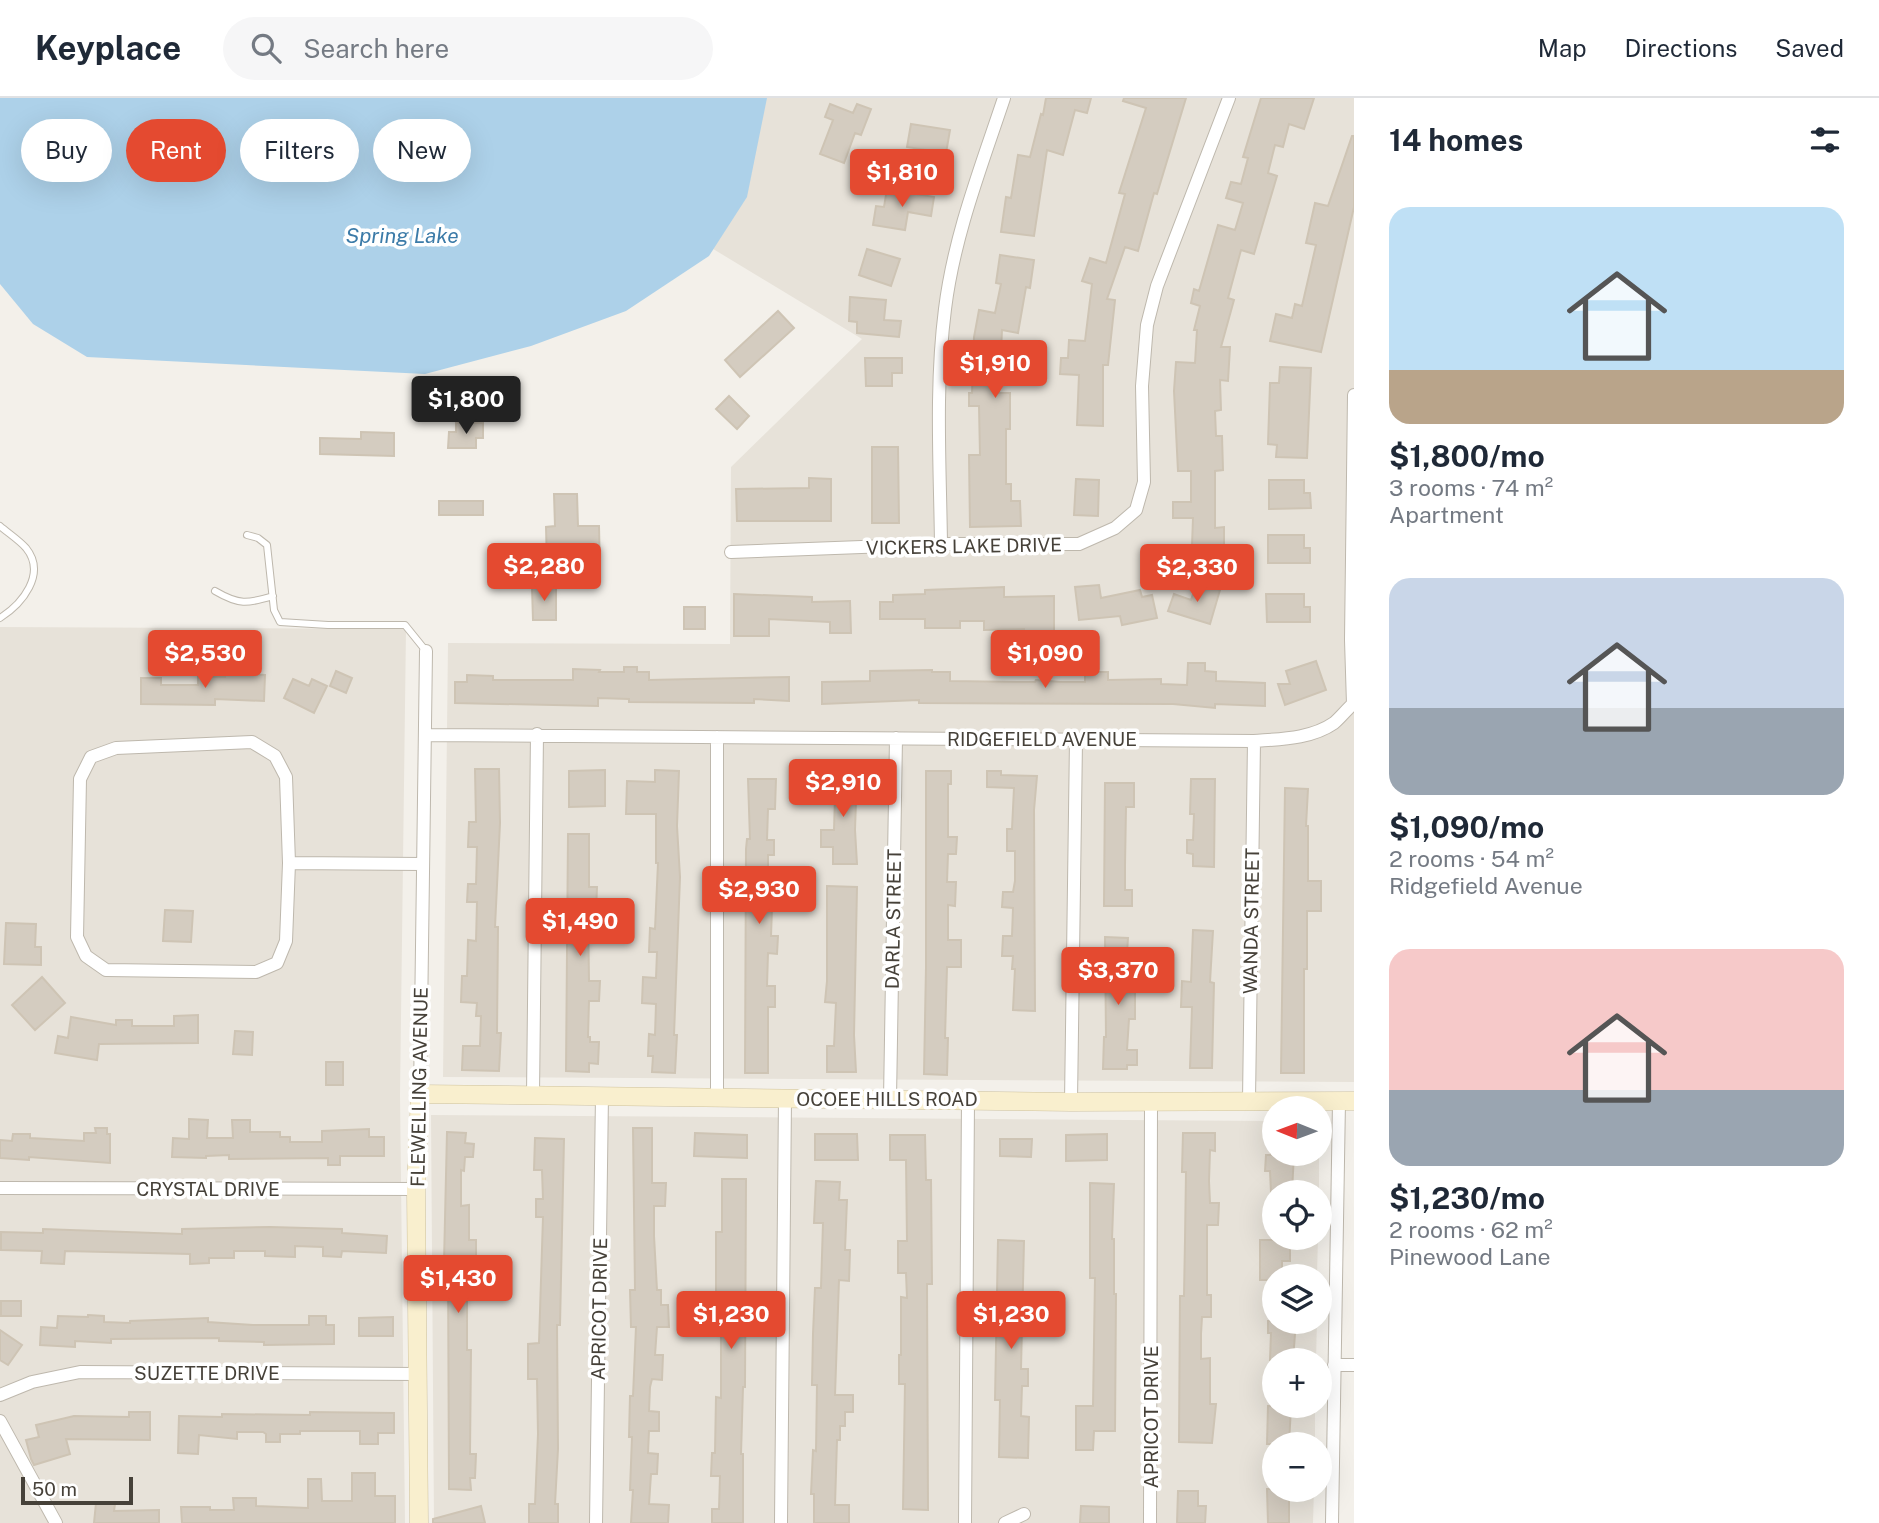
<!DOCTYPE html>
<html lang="en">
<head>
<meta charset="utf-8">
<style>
	:root { --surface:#fff; --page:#f6f6f7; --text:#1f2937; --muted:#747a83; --line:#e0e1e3; --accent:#e44a30 }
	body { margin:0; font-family:"Public Sans",sans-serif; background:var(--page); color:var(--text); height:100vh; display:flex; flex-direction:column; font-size:26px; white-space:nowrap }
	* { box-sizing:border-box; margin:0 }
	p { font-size:23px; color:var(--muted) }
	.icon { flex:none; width:38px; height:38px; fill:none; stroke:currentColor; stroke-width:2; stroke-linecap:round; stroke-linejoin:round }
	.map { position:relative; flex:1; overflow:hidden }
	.sheet { display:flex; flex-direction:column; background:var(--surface); width:525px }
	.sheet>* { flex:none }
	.guide { position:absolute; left:21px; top:21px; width:665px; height:63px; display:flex; gap:14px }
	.needle { width:46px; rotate:271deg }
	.fabs { position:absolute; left:1262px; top:998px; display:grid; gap:14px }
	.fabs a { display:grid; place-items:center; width:70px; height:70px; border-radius:50%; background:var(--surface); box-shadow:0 7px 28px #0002; font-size:35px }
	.scale { position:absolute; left:21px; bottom:18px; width:112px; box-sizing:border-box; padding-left:7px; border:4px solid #464139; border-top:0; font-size:19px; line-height:24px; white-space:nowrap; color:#464139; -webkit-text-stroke:5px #fff; paint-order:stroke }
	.price { position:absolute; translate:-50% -60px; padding:0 16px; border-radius:7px; background:var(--accent); color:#fff; font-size:23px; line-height:46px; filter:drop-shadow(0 2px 4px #0008) }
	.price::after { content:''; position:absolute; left:50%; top:42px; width:21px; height:16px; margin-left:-10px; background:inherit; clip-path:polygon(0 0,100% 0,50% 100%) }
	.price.current { background:#222; color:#fff }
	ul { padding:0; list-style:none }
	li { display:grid; align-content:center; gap:14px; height:371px; padding:0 35px }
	li span { display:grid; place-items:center; height:217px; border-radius:21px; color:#555 }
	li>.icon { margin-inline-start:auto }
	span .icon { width:126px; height:126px; fill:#fffc; stroke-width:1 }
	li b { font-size:30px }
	h2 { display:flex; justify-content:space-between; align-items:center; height:84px; padding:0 35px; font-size:30px }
	.tag { padding:0 24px; border-radius:32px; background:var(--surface); box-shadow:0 7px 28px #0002; font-size:24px; line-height:63px }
	.tag.current { background:var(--accent); color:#fff }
	header { display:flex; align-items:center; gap:42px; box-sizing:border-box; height:98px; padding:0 35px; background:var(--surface); border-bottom:2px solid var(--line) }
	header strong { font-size:33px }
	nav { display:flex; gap:38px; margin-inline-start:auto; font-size:24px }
	.search { width:490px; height:63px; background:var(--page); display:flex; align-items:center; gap:18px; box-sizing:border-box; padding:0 24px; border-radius:38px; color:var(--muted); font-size:26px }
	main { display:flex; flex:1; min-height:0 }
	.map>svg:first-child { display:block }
	.residential { fill:#e7e2d9 }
	.water { fill:#add1e9 }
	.building { fill:#d4ccc0; stroke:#cec4b4; stroke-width:2 }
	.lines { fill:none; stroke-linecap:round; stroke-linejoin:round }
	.lane-casing { stroke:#beb8ad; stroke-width:8 }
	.street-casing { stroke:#beb8ad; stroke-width:14 }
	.secondary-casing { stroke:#cec29e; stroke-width:19 }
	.lane { stroke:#fff; stroke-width:6 }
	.street { stroke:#fff; stroke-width:12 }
	.secondary { stroke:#f9efce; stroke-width:18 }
	.labels { text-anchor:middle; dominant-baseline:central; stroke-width:7; stroke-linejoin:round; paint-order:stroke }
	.street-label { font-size:19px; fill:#464139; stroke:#fff }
	.water-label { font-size:21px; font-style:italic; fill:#3c7ba8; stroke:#fff }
</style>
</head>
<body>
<header>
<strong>Keyplace</strong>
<div class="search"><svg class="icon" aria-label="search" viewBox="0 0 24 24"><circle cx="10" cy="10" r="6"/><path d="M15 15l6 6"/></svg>Search here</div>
<nav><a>Map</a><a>Directions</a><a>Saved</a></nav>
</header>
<main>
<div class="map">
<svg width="1354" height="1425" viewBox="0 0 1354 1425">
	<rect width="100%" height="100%" fill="#f3f0ea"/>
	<!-- residential -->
	<path class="residential" d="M433,0H1354V984L443,979L448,545L730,546L731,369L862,241L571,65Z
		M0,529L406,531L400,997L405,1425H0Z
		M431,1017L1274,1023V1055H1319V1094H1274V1139H1318L1317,1178H1274V1223H1317L1316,1262H1274V1307H1315V1346H1274V1391H1314L1313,1425H434Z"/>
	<!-- water -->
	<path class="water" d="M0,0H767L747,99L709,158L626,213L531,248L425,276L87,259L33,226L0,186Z"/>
	<!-- building -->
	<path class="building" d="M1046,0H1091L1087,15L1075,12L1063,57L1047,52L1034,138L1001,134L1006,99L1011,100L1018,57L1030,59L1041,16L1043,17Z
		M1124,0H1186L1157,96L1154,95L1138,153L1125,149L1107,201L1115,202L1108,267H1103V328L1077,327L1079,277L1060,276L1061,260H1068L1069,242L1085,243L1092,186L1082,183L1090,160L1106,165L1125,96L1119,95L1146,10L1123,3Z
		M1261,0H1314L1304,31L1289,26L1283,49L1275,47L1268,75L1277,78L1264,122L1254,156L1241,152L1228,200L1234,202L1221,249H1230L1228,283L1220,282L1221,312L1215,313L1216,338H1222L1223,372L1215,373V430L1224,429V465H1183V448H1192L1193,420H1173V404H1191V373H1178L1174,293L1176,264L1195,265L1197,232H1194L1200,208L1191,205L1194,191L1199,193L1218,127L1235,132L1243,105L1226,100L1231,84L1241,86L1248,60L1243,59Z
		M830,6L853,15L857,6L871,11L861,37L855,35L844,65L820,56L833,22L825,19Z
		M911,26L950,32L946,55L907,49Z
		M1352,38H1354V109L1321,254L1270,243L1276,216L1292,220L1295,206L1302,208L1316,147L1306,145L1315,105L1328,108Z
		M887,91L934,99L931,118L908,114L905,132L873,127L876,108L884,109Z
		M867,151L900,161L891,188L859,177Z
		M1000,157L1034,162L1030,190L1026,189L1018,235L1002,232L999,295H1010V331H1006V386H1011V403H1020L1021,428L970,429L969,357H980L979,308H969V295H972L974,239L979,212L995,215L1001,186L996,185Z
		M850,199L886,202L884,222L901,223L899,239L857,235V224L849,223Z
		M778,213L794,230L740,279L725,262Z
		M865,260H902V275H892V288H866Z
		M1280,269L1311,270L1307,360L1276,359L1277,347L1268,346L1270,285H1279Z
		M729,298L749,318L737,331L716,311Z
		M456,325H483V340H476V350H448L449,334H456Z
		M361,334L394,335V358L320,356V340L361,341Z
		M872,349H898L899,425H872Z
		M809,380L831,381V423H737L736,391L809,390Z
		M1076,381L1099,382L1098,418L1074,417Z
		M1269,382H1304V395H1310L1311,410L1269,411Z
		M554,396H577L578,428H599L600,473H583V467L547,468L546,429L555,428Z
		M439,403H483V417H439Z
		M1268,437H1304V450H1310V465H1268Z
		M1197,484L1220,492L1210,526L1168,513L1174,496L1191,502Z
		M1099,487L1101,500L1140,492L1142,499L1152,497L1157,520L1122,527L1120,518L1079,522L1075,489Z
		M556,488V522H533L532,489Z
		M1004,489V499L1054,498V533H1024V531L984,532V523H960V530H925V521H880V504H893V497L925,496V492Z
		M734,496L812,499V504L850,503L851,535H830V524L769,521V538H734Z
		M1266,496H1304V509H1310V524H1267Z
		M684,509H705V531H684Z
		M1316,563L1326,592L1285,607L1278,586H1290L1286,573Z
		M1188,565H1205V573L1216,574V583L1265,585V608L1215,606V610L1173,606L919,605V602L822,606V584L870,583V573L932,572V574H950V583L1023,584H1035L1036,582L1060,584H1085V574H1108V582L1161,581V586L1187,587Z
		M624,569H637V574H649V582L789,579V603L754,601V605L629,604V601L598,600V608L455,605V584H467V577L493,578V582H573V571L600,572L599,574H624Z
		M336,573L352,580L346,595L330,588Z
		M225,575L265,577L264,603L215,601V607L141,606V580H161V587H198V579H225Z
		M293,581L309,588L312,581L327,588L314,615L284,600Z
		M475,671H499L500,725L495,829H498L497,935H501L499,973L462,972L463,948H480L481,918H476L477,905L461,904L462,878H467L468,842L476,843L477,804H467L468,786H476L477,749H468L469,724H476Z
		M605,672V708L569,709V673Z
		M655,672L679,673L677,728L680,779L674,937H677L675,975L652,974L653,958H648L649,936L655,937L656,906L642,905L643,879L656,880L657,854H649L650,830L655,831L658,765H656V716H626L627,683L655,684Z
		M834,673L857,674L855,732L857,766H833V749H821V732H834L835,698L826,697V684L834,685Z
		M926,673H951V686H948V739H957L956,756H948L947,784H956L955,808L948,807V842H961V869H947L945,940H948L947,977L924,976L926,869Z
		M987,673H1001V677L1037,678L1034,712L1035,913L1013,912L1015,871H1012L1013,858H1002L1003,838H1012L1013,810L1002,809L1003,794H1013L1015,783V753H1007V731H1012L1014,690L987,689Z
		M748,681H776L775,711H768L767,742H774V757H768V781L773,782L771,838H778L777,856L768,855L767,888H775V909H768V975H745L746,751L747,741H750Z
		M1191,681H1215L1214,769L1193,768V756L1187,755V742H1193L1194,716H1190Z
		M1105,685H1134V709H1126L1125,767V792H1132V808H1104Z
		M1285,690L1308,691L1306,728H1308V783H1321V813H1307V871H1304V975H1281Z
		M568,736H589V789H597L596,814H588L589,883H600L599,903H589L588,939H590V944H599L598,966L589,965V974L566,973Z
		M827,788L857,789L854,937L856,974H827V948H834L836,905L825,904L827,883Z
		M165,812L193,813L191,844L163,843Z
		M6,825L36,826L35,849H41V867L4,866Z
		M1193,832L1213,833L1210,884L1214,885L1212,970H1190L1192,909H1181L1182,883L1191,884Z
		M1105,839L1128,840L1125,884H1135V921H1129L1127,952H1137V967H1127V971H1103L1104,939H1106Z
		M42,879L65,905L35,932L12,907Z
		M198,917V945L99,946L97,962L55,955L58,938L68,940L71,919L116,927V922H132V928H174V918Z
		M235,933L253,934L252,957L233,956Z
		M326,964H343V987H326Z
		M189,1021L208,1022L207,1040H233L232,1022H250V1034H280V1039H290V1044H322V1033L369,1031V1039H384V1058H340V1067H328V1060L229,1061V1057L206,1058V1060L172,1059L173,1040L189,1041Z
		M95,1030H107V1036H110V1065L29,1059V1062L0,1060V1042L12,1043L13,1036H30V1040L84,1043V1035H96Z
		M633,1030H652V1085H666L665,1108H654V1138L657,1192H661V1207H668L669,1229H657L655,1257H663L662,1282L652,1281L650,1289L649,1313L659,1314V1333H649L648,1355L658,1356L657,1376H651L649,1406L669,1407L668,1425H631L633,1392H630L632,1339H629L630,1298H633L636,1229H631L630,1192H635Z
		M447,1034L466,1035L465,1045L474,1046L473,1059H465L464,1073L461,1072V1108L469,1107V1142H476V1160H468L467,1179V1252H471L470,1356H476L475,1380H470L471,1392L449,1391L448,1164H444Z
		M695,1035L747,1037V1060L694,1058Z
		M1183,1035H1215V1053L1210,1052L1209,1083L1210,1105H1219L1218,1127H1207V1197H1211V1219H1202L1201,1236V1261L1210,1260V1306H1216L1212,1345L1179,1344L1180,1198H1184L1185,1142L1186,1074H1182Z
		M815,1036H857L858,1062H815Z
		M1107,1036V1062L1066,1063V1037Z
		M890,1037H925L926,1082H931L932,1186H927L928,1412L903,1411L905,1286H899V1257H901V1199L907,1200L906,1175H898V1143H907L906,1062H890Z
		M535,1040L564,1041L560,1227H557L558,1351L555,1406H558V1425H529V1406H535L538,1336L537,1281H528V1246L539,1245L543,1119H536V1101H543L542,1072H534Z
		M1000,1041H1032L1031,1059L1000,1058Z
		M1271,1055H1294L1292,1094H1271L1270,1073H1265L1266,1057H1271Z
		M722,1081H746L745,1289H743L741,1356H743V1425H712V1411H719L720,1378H711L712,1355H715L716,1299L721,1300V1217H712V1199H716V1134H722Z
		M816,1083L840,1084L839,1102H847L845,1152H850L849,1183L839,1182L835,1297H853V1314H845V1328H840V1342H837L835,1407H849V1425H814V1396H811L813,1352L816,1353L817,1287H812L813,1236L815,1190H821L823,1125H814Z
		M1090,1085L1114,1086L1112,1141H1114V1196H1116L1115,1333H1094L1093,1352H1076V1308H1093L1095,1180H1090Z
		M270,1129L342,1131V1135L387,1138L386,1155L342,1153L341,1159L323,1158V1149L295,1148V1159L265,1158V1153H234V1160H209V1165L190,1166V1156L65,1153L64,1166L41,1165L42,1153L1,1152V1134L43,1135V1131L182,1136V1131Z
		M998,1142L1024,1143L1021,1271H1028V1288H1022L1021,1318L1029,1319L1028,1360L999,1359L1000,1302H995Z
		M1260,1142H1290V1163H1282V1178H1274V1182H1260Z
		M1,1203H21V1218H1Z
		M88,1217L104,1218V1224L130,1225V1223L208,1220V1224L253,1227H309V1218H326V1227H334V1246L264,1247V1244L219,1243V1240L111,1241V1245L75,1243V1249L40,1247L41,1229L57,1230L58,1218L88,1219Z
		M393,1219V1238H359V1220Z
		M1268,1223H1296L1293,1262H1270L1271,1235H1268Z
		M0,1232L22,1247L8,1267L0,1262Z
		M1268,1308L1291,1309L1289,1346H1267Z
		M129,1314H150V1342L66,1341L70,1356L34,1367L31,1361L26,1342L39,1339L36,1327L74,1318L129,1319Z
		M310,1314L394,1315V1335H378V1346H360V1333H300V1336H280V1344H266V1336L263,1334H237V1341L199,1337L198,1356L178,1355L179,1318L222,1319V1316L310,1317Z
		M352,1375H375V1398H395V1425H182L181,1409H210V1412H234L233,1400H256V1408L308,1410V1381H321L322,1403H352Z
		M1267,1391H1289V1425H1268Z
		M1178,1393H1198V1408H1206L1205,1425H1177Z
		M96,1405L115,1406L114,1413L159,1412V1425H94Z
		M481,1408L485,1425H433V1421Z
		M1081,1408L1109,1409V1425H1080Z"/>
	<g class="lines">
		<defs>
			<path id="lane" d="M0,428C8,435 19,442 26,450C47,476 22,506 0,520
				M247,437L258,440L267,447L274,512L280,524L328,527H405L426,553
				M215,493C239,507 247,506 273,498"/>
			<path id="street" d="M941,446C940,367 935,289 945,211C954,138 981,69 1004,0
				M731,454L941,446H1079L1115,430L1136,412L1144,384L1142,288L1147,227L1157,188L1229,0
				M1353,606L1351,542L1354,297
				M425,637L1254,643C1280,641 1311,641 1334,625C1341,619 1347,611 1354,605
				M252,644L275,658L286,679L289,765L286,843L277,865L256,874L106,872L86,858L77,839L80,681L91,659L116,650Z
				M289,765L423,766
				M420,996L426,553
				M533,997L537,636
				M717,999V639
				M890,1001L896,640
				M1249,1002L1254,643
				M1071,1004L1076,642
				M0,1090L416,1091
				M1334,1267H1354
				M0,1297L32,1284L80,1274L418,1276
				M0,1323L56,1425
				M596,1425L602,997
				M781,1425L785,1000
				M965,1425L968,1002
				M1005,1425L1024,1416
				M1150,1425L1151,1003
				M1332,1425L1339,1003"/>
			<path id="secondary" d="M419,1425L416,1091L420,996L1071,1004L1354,1003"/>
		</defs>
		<!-- lane casing -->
		<use href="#lane" class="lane-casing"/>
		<!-- street casing -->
		<use href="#street" class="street-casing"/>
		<!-- secondary casing -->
		<use href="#secondary" class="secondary-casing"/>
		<!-- lane -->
		<use href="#lane" class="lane"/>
		<!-- street -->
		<use href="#street" class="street"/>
		<!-- secondary -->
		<use href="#secondary" class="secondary"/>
	</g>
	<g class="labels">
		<!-- street labels -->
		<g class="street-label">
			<text transform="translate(964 448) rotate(-1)">VICKERS LAKE DRIVE</text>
			<text x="1042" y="641">RIDGEFIELD AVENUE</text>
			<text transform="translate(893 821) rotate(-89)">DARLA STREET</text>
			<text transform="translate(1251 823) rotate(-89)">WANDA STREET</text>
			<text transform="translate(419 989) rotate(-89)">FLEWELLING AVENUE</text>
			<text x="887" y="1001">OCOEE HILLS ROAD</text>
			<text x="208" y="1091">CRYSTAL DRIVE</text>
			<text transform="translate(599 1211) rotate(-89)">APRICOT DRIVE</text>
			<text x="207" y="1275">SUZETTE DRIVE</text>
			<text transform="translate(1151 1319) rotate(-90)">APRICOT DRIVE</text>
		</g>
		<!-- water labels -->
		<g class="water-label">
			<text x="402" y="137">Spring Lake</text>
		</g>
	</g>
</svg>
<div class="fabs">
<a><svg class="needle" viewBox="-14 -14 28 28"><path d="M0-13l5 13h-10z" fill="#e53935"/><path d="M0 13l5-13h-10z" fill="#747a83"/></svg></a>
<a><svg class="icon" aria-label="locate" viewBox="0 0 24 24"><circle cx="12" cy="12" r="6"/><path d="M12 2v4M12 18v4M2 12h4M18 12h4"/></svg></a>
<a><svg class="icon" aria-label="layers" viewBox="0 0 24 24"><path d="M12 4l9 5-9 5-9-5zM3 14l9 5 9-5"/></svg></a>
<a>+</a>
<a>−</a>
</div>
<div class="scale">50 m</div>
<b class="price" style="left:902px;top:111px">$1,810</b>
<b class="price" style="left:995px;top:302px">$1,910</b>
<b class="price current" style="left:466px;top:338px">$1,800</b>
<b class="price" style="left:544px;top:505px">$2,280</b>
<b class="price" style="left:1197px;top:506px">$2,330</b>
<b class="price" style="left:205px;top:592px">$2,530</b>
<b class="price" style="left:1045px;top:592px">$1,090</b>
<b class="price" style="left:843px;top:721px">$2,910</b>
<b class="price" style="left:759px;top:828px">$2,930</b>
<b class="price" style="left:580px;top:860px">$1,490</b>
<b class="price" style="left:1118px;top:909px">$3,370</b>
<b class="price" style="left:458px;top:1217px">$1,430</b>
<b class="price" style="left:731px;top:1253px">$1,230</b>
<b class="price" style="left:1011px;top:1253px">$1,230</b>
<div class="guide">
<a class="tag">Buy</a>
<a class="tag current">Rent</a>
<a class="tag">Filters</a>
<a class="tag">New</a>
</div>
</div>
<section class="sheet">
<h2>14 homes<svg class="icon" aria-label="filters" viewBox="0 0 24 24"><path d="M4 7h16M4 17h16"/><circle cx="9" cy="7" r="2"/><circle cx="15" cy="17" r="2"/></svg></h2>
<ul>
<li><span style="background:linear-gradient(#bfe0f5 75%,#b9a48a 0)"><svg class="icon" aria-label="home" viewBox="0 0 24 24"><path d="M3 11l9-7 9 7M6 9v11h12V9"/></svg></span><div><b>$1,800/mo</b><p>3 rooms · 74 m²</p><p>Apartment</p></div></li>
<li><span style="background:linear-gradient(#c9d6e8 60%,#9aa5b1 0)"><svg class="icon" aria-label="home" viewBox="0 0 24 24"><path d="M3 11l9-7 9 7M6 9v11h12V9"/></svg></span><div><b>$1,090/mo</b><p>2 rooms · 54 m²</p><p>Ridgefield Avenue</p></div></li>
<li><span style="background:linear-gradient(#f6c9c9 65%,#9aa5b1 0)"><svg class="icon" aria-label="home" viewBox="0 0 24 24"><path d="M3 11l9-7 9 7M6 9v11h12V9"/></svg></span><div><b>$1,230/mo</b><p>2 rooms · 62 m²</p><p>Pinewood Lane</p></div></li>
</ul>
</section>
</main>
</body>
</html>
